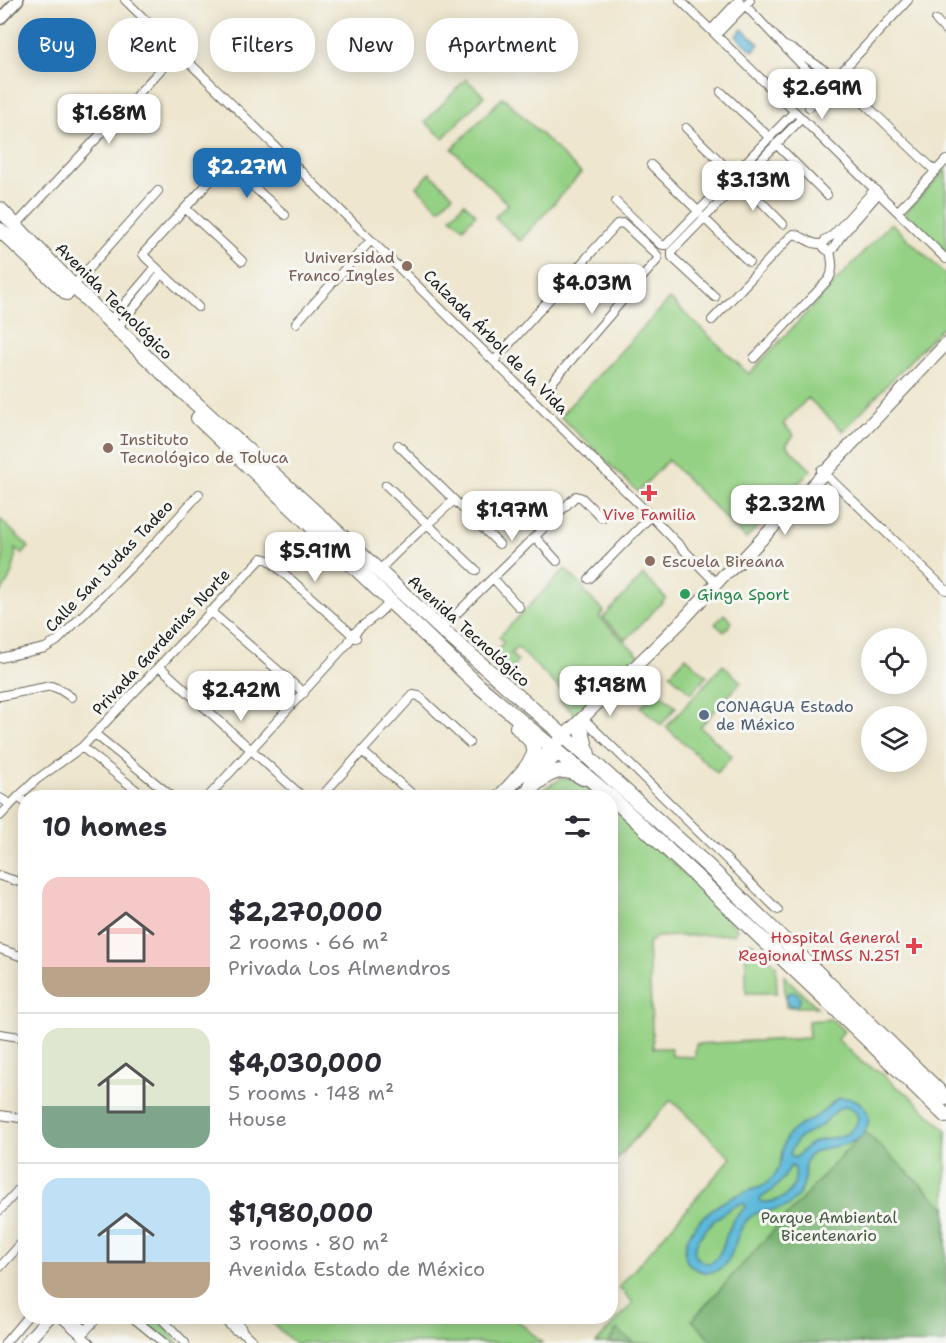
<!DOCTYPE html>
<html lang="en">
<head>
<meta charset="utf-8">
<style>
	:root { --surface:#fff; --page:#f7f7f7; --text:#2b2b33; --muted:#7c7c81; --line:#e1e1e2; --accent:#1f6fb2 }
	body { margin:0; font-family:"Shantell Sans",sans-serif; background:var(--page); color:var(--text); height:100vh; display:flex; flex-direction:column; font-size:22px; white-space:nowrap }
	* { box-sizing:border-box; margin:0 }
	p { font-size:20px; color:var(--muted) }
	.icon { flex:none; width:33px; height:33px; fill:none; stroke:currentColor; stroke-width:2; stroke-linecap:round; stroke-linejoin:round }
	.map { position:relative; flex:1; overflow:hidden }
	.drawer { position:absolute; left:18px; top:790px; width:600px; height:534px; display:flex; flex-direction:column; background:var(--surface); border-radius:24px; box-shadow:0 3px 15px #0003 }
	.drawer>* { flex:none }
	.banner { position:absolute; left:18px; top:18px; width:600px; height:54px; display:flex; gap:12px }
	.controls { position:absolute; left:861px; top:628px; display:grid; gap:12px }
	.controls a { display:grid; place-items:center; width:66px; height:66px; border-radius:50%; background:var(--surface); box-shadow:0 3px 15px #0003; font-size:30px }
	.price { position:absolute; translate:-50% -51px; padding:0 14px; border-radius:12px; background:#fff; color:#222; font-size:20px; line-height:39px; filter:drop-shadow(0 2px 3px #0008) }
	.price::after { content:''; position:absolute; left:50%; top:36px; width:18px; height:14px; margin-left:-9px; background:inherit; clip-path:polygon(0 0,100% 0,50% 100%) }
	.price.selected { background:var(--accent); color:#fff }
	ul { padding:0; list-style:none }
	li { display:flex; align-items:center; gap:18px; height:150px; padding:0 24px }
	li+li { border-top:2px solid var(--line) }
	li span { display:grid; place-items:center; flex:none; width:168px; height:120px; border-radius:18px; color:#555 }
	li>.icon { margin-inline-start:auto }
	span .icon { width:72px; height:72px; fill:#fffc; stroke-width:1 }
	li b { font-size:26px }
	h2 { display:flex; justify-content:space-between; align-items:center; height:72px; padding:0 24px; font-size:26px }
	.chip { padding:0 21px; border-radius:24px; background:var(--surface); box-shadow:0 3px 15px #0003; font-size:21px; line-height:54px }
	.chip.selected { background:var(--accent); color:#fff }
	.map>svg:first-child { display:block }
	.green { fill:#95d185; stroke:#587650; stroke-width:1.5 }
	.forest { fill:#78b372; stroke:#4a6847; stroke-width:1.5 }
	.water { fill:#5cb8da; stroke:#3c6a7b; stroke-width:1.5; fill-rule:evenodd }
	.lines { fill:none; stroke-linecap:round; stroke-linejoin:round }
	.minor-casing { stroke:#66635a; stroke-width:10 }
	.tertiary-casing { stroke:#66635a; stroke-width:13 }
	.secondary-casing { stroke:#66635a; stroke-width:14 }
	.primary-casing { stroke:#66635a; stroke-width:16 }
	.minor { stroke:#fff; stroke-width:8 }
	.tertiary { stroke:#fff; stroke-width:10 }
	.secondary { stroke:#fff; stroke-width:12 }
	.primary { stroke:#fff; stroke-width:14 }
	.education-dot { fill:#8d6e63; stroke:#f6f6f2; stroke-width:2 }
	.health-dot { fill:#e0444e; stroke:#f6f6f2; stroke-width:2 }
	.leisure-dot { fill:#2e9e5b; stroke:#f6f6f2; stroke-width:2 }
	.service-dot { fill:#5c6f8a; stroke:#f6f6f2; stroke-width:2 }
	.labels { text-anchor:middle; dominant-baseline:central; stroke-width:6; stroke-linejoin:round; paint-order:stroke }
	.education-label { font-size:16px; fill:#785e54; stroke:#f6f6f2; text-anchor:start }
	.street-label { font-size:16px; fill:#1c1c1c; stroke:#f6f6f2 }
	.health-label { font-size:16px; fill:#be3a42; stroke:#f6f6f2 }
	.leisure-label { font-size:16px; fill:#27864d; stroke:#f6f6f2; text-anchor:start }
	.service-label { font-size:16px; fill:#4e5e75; stroke:#f6f6f2; text-anchor:start }
	.park-label { font-size:16px; fill:#465b41; stroke:#f6f6f2 }
</style>
</head>
<body>
<div class="map">
<svg width="946" height="1343" viewBox="0 0 946 1343">
	<rect width="100%" height="100%" fill="#f6f6f2"/>
	<filter id="ink" filterUnits="userSpaceOnUse"><feTurbulence type="fractalNoise" baseFrequency=".0167" numOctaves="2"/><feDisplacementMap in="SourceGraphic" scale="12" xChannelSelector="R" yChannelSelector="G"/><feConvolveMatrix kernelMatrix="1 2 1 2 8 2 1 2 1" color-interpolation-filters="sRGB"/></filter>
	<filter id="wash" filterUnits="userSpaceOnUse"><feTurbulence type="fractalNoise" baseFrequency=".008" numOctaves="4" result="noise"/><feDisplacementMap in="SourceGraphic" scale="24" xChannelSelector="R" yChannelSelector="G"/><feGaussianBlur stdDeviation="1.35" result="paint"/><feColorMatrix in="noise" values="0 0 0 0 0 0 0 0 0 0 0 0 0 0 0 0 0 1.4 0 .05"/><feComposite in="paint" operator="in"/></filter>
	<g filter="url(#wash)">
		<rect width="100%" height="100%" fill="#eee6ce"/>
		<!-- green -->
		<path class="green" d="M466,79L484,96L443,138L425,122Z
			M503,97L581,173L520,241L495,217L508,204L452,149Z
			M946,169V254L905,213Z
			M430,173L453,195L439,209L417,187Z
			M464,203L476,214L463,228L451,217Z
			M891,223L946,275V323L843,431L808,398L783,424L794,435L786,445L811,470L746,539L668,460L638,492L560,416L670,299L749,374Z
			M0,519L29,547L22,555L15,548C17,564 10,581 0,593V573L3,559L2,540L0,536Z
			M565,569L585,589L584,592L604,611L599,617L641,657L577,716L560,701L566,695L517,647L511,654L518,661L506,673L490,658L504,642L499,637Z
			M643,575L666,598L626,640L603,618Z
			M724,614L732,622L724,632L715,624Z
			M686,657L707,676L691,693L670,674Z
			M723,665L741,682L700,727L732,756L717,773L666,727Z
			M656,690L676,707L661,725L641,707Z
			M562,778L577,779L600,798H533L542,790Z
			M611,807L638,830L700,888L698,890L737,928L734,934L655,937L648,944L653,1048H671L672,1056L695,1057L696,1044L809,1038L808,1021L831,1019L844,1031L837,1039L864,1064L881,1072L895,1086L907,1093L946,1130V1343H596L633,1303L619,1287L731,1158L671,1100L611,1165V1124L619,1115L610,1107Z
			M752,942L776,965L777,993H746V943Z
			M784,976L817,1007H786Z
			M138,1317H154L165,1326L178,1343H170Z
			M266,1317H514L542,1343H294Z"/>
		<!-- forest -->
		<path class="forest" d="M864,1131L946,1208V1343H714L692,1320Z
			M617,1329L634,1343H608Z"/>
		<!-- water -->
		<path class="water" d="M742,29L759,44L753,51L736,36Z
			M786 999a7 7 0 1 1 14 0a7 7 0 1 1-14 0Z
			M839,1098C846,1098 854,1097 860,1103C866,1108 870,1115 868,1123C860,1154 823,1140 808,1158C802,1166 806,1172 804,1180C804,1186 801,1192 797,1197C782,1218 764,1204 749,1218C732,1233 737,1267 712,1272C706,1273 699,1271 694,1268C688,1264 685,1261 685,1253C684,1230 710,1208 729,1199C740,1193 752,1190 763,1186C772,1180 779,1170 781,1159C782,1153 782,1147 785,1141C792,1125 809,1123 821,1113C827,1108 831,1102 839,1098ZM848,1107C865,1114 857,1129 844,1135C834,1139 822,1138 812,1143C804,1146 801,1155 794,1158L790,1154L792,1149L798,1139L822,1125L839,1108ZM791,1166L795,1168C798,1192 782,1203 761,1202L760,1199C765,1195 771,1192 776,1187C783,1181 786,1173 791,1166ZM743,1203L746,1205V1207C740,1212 734,1218 731,1225C725,1235 719,1276 699,1259C694,1256 694,1252 695,1247C701,1230 726,1207 743,1203Z"/>
	</g>
	<g filter="url(#ink)">
		<g class="lines">
			<defs>
				<path id="minor" d="M125,0L318,188L651,516L716,583
					M680,0L946,259
					M745,5C772,33 798,62 826,89
					M936,20L946,31
					M711,30L739,0
					M716,35L750,0
					M785,46L796,51L836,78
					M721,92L770,138
					M865,104L935,171
					M809,107L908,0
					M686,128L734,175
					M776,144L827,195
					M227,163L285,215
					M651,165L699,212
					M741,181L783,224
					M875,189L833,235L825,240L823,246C825,250 829,252 833,249L839,239L879,193
					M616,202L660,244L663,245H666L794,112
					M185,208L242,261
					M898,211L946,160
					M704,218L749,262
					M16,225L165,65
					M73,286L158,191
					M715,297L672,257V251L801,119
					M198,307L145,257L143,254L233,156
					M712,320L790,237L794,234C806,237 809,245 823,244
					M110,321L155,268
					M296,323L371,240
					M117,328L162,273
					M754,358L829,279C834,269 832,261 830,251
					M494,361L617,224L623,223L657,255L658,259L549,386
					M398,445L499,544
					M821,470L946,590
					M386,485L476,570
					M535,537L557,561
					M378,572C401,546 429,524 454,500
					M493,578L519,607
					M589,579L651,516
					M210,611L304,693
					M441,629L576,496L582,498L602,518
					M0,658L45,648L57,641L157,541L199,494
					M159,666L304,798
					M0,696L51,686L59,689L71,697
					M583,718L778,910
					M95,734L174,798
					M82,747L146,798
					M363,752L417,798
					M18,797L26,803
					M0,798L10,804
					M207,798L348,643C354,631 363,625 373,618C380,613 386,606 392,600
					M320,798L413,695L419,696L469,743
					M0,816L18,797L36,780L82,747L262,558L269,560L356,638
					M0,876L26,884
					M0,949L26,958
					M0,1034L26,1038
					M0,1115L26,1119
					M0,1210L26,1181
					M0,1267L26,1238
					M60,1317L90,1343
					M70,1317L86,1330
					M132,1317L164,1343
					M160,1317L185,1343
					M221,1317L235,1330L244,1333
					M231,1317L239,1324L244,1333L255,1343
					M81,1336L98,1317
					M5,1343L27,1317"/>
				<path id="tertiary" d="M0,19L18,0"/>
				<path id="secondary" d="M525,774L682,621L724,575L742,560L946,344
					M530,783L559,752
					M26,1343L49,1317"/>
				<path id="primary" d="M0,209L73,286L169,379L335,530L441,629L589,758L709,867L946,1098
					M0,230L67,293
					M198,418L479,686L610,796L699,879L838,1011L946,1116
					M581,728L589,758
					M499,798C507,788 536,762 534,749C533,740 522,733 517,727
					M520,798C533,787 551,766 570,772C574,773 579,776 583,778"/>
			</defs>
			<!-- minor casing -->
			<use href="#minor" class="minor-casing"/>
			<!-- tertiary casing -->
			<use href="#tertiary" class="tertiary-casing"/>
			<!-- secondary casing -->
			<use href="#secondary" class="secondary-casing"/>
			<!-- primary casing -->
			<use href="#primary" class="primary-casing"/>
			<!-- minor -->
			<use href="#minor" class="minor"/>
			<!-- tertiary -->
			<use href="#tertiary" class="tertiary"/>
			<!-- secondary -->
			<use href="#secondary" class="secondary"/>
			<!-- primary -->
			<use href="#primary" class="primary"/>
		</g>
	</g>
	<!-- markers -->
	<g class="education-dot">
		<circle cx="407" cy="266" r="6"/>
		<circle cx="108" cy="448" r="6"/>
		<circle cx="650" cy="561" r="6"/>
	</g>
	<g class="health-dot">
		<path d="M646 484h6v6h6v6h-6v6h-6v-6h-6v-6h6z"/>
		<path d="M911 937h6v6h6v6h-6v6h-6v-6h-6v-6h6z"/>
	</g>
	<circle class="leisure-dot" cx="685" cy="594" r="6"/>
	<circle class="service-dot" cx="704" cy="715" r="6"/>
	<g class="labels">
		<!-- education labels -->
		<g class="education-label">
			<text x="395" y="257" text-anchor="end">Universidad<tspan x="395" dy="18">Franco Ingles</tspan></text>
			<text x="120" y="439">Instituto<tspan x="120" dy="18">Tecnológico de Toluca</tspan></text>
			<text x="662" y="561">Escuela Bireana</text>
		</g>
		<!-- street labels -->
		<g class="street-label">
			<text transform="translate(114 301) rotate(45)">Avenida Tecnológico</text>
			<text transform="translate(496 342) rotate(45)">Calzada Árbol de la Vida</text>
			<text transform="translate(109 566) rotate(-46)">Calle San Judas Tadeo</text>
			<text transform="translate(469 631) rotate(42)">Avenida Tecnológico</text>
			<text transform="translate(161 642) rotate(-47)">Privada Gardenias Norte</text>
		</g>
		<!-- health labels -->
		<g class="health-label">
			<text x="649" y="514">Vive Familia</text>
			<text x="900" y="937" text-anchor="end">Hospital General<tspan x="900" dy="18">Regional IMSS N.251</tspan></text>
		</g>
		<!-- leisure labels -->
		<g class="leisure-label">
			<text x="697" y="594">Ginga Sport</text>
		</g>
		<!-- service labels -->
		<g class="service-label">
			<text x="716" y="706">CONAGUA Estado<tspan x="716" dy="18">de México</tspan></text>
		</g>
		<!-- park labels -->
		<g class="park-label">
			<text x="829" y="1217">Parque Ambiental<tspan x="829" dy="18">Bicentenario</tspan></text>
		</g>
	</g>
</svg>
<div class="controls">
<a><svg class="icon" aria-label="locate" viewBox="0 0 24 24"><circle cx="12" cy="12" r="6"/><path d="M12 2v4M12 18v4M2 12h4M18 12h4"/></svg></a>
<a><svg class="icon" aria-label="layers" viewBox="0 0 24 24"><path d="M12 4l9 5-9 5-9-5zM3 14l9 5 9-5"/></svg></a>
</div>
<b class="price" style="left:822px;top:120px">$2.69M</b>
<b class="price" style="left:109px;top:145px">$1.68M</b>
<b class="price selected" style="left:247px;top:199px">$2.27M</b>
<b class="price" style="left:753px;top:212px">$3.13M</b>
<b class="price" style="left:592px;top:315px">$4.03M</b>
<b class="price" style="left:785px;top:536px">$2.32M</b>
<b class="price" style="left:512px;top:542px">$1.97M</b>
<b class="price" style="left:315px;top:583px">$5.91M</b>
<b class="price" style="left:610px;top:717px">$1.98M</b>
<b class="price" style="left:241px;top:722px">$2.42M</b>
<div class="banner">
<a class="chip selected">Buy</a>
<a class="chip">Rent</a>
<a class="chip">Filters</a>
<a class="chip">New</a>
<a class="chip">Apartment</a>
</div>
<section class="drawer">
<h2>10 homes<svg class="icon" aria-label="filters" viewBox="0 0 24 24"><path d="M4 7h16M4 17h16"/><circle cx="9" cy="7" r="2"/><circle cx="15" cy="17" r="2"/></svg></h2>
<ul>
<li><span style="background:linear-gradient(#f6c9c9 75%,#b9a48a 0)"><svg class="icon" aria-label="home" viewBox="0 0 24 24"><path d="M3 11l9-7 9 7M6 9v11h12V9"/></svg></span><div><b>$2,270,000</b><p>2 rooms · 66 m²</p><p>Privada Los Almendros</p></div></li>
<li><span style="background:linear-gradient(#dfe7d0 65%,#7fa58c 0)"><svg class="icon" aria-label="home" viewBox="0 0 24 24"><path d="M3 11l9-7 9 7M6 9v11h12V9"/></svg></span><div><b>$4,030,000</b><p>5 rooms · 148 m²</p><p>House</p></div></li>
<li><span style="background:linear-gradient(#bfe0f5 70%,#b9a48a 0)"><svg class="icon" aria-label="home" viewBox="0 0 24 24"><path d="M3 11l9-7 9 7M6 9v11h12V9"/></svg></span><div><b>$1,980,000</b><p>3 rooms · 80 m²</p><p>Avenida Estado de México</p></div></li>
</ul>
</section>
</div>
</body>
</html>
